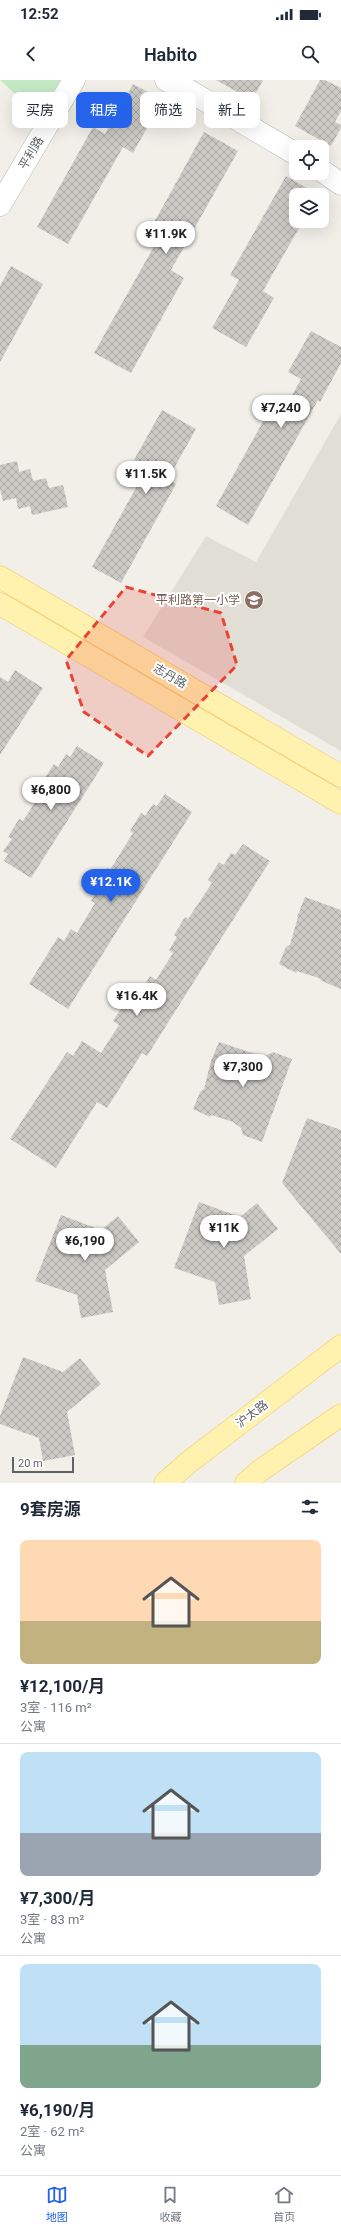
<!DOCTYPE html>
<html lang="zh">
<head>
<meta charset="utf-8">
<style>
	:root { --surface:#fff; --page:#f2f2f3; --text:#1f2937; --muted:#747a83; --line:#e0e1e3; --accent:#2563eb }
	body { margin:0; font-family:Roboto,"Noto Sans SC",sans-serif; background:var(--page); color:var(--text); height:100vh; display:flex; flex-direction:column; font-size:15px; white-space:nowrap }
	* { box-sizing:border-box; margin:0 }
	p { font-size:13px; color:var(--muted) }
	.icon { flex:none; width:22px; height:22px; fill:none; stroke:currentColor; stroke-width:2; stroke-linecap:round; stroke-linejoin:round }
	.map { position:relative; height:1403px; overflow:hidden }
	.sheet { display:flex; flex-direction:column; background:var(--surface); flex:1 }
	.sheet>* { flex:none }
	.top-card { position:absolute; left:12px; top:12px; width:317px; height:36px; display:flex; gap:8px }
	.controls { position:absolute; left:289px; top:60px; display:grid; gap:8px }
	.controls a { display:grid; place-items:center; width:40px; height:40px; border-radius:8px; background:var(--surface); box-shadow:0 4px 16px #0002; font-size:20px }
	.scale { position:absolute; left:12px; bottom:10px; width:62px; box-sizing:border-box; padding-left:4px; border:2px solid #5f6368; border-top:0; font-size:11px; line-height:14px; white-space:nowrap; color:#5f6368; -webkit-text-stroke:3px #fff; paint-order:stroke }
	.price { position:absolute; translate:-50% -34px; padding:0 9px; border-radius:14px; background:#fff; color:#222; font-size:13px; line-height:26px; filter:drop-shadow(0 1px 2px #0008) }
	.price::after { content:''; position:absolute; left:50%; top:24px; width:12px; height:9px; margin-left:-6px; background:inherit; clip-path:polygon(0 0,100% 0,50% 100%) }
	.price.on { background:var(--accent); color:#fff }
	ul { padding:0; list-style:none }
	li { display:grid; align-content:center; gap:8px; height:212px; padding:0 20px }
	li+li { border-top:1px solid var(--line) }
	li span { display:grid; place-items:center; height:124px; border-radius:8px; color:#555 }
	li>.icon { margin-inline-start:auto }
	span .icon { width:72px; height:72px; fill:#fffc; stroke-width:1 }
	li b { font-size:17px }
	h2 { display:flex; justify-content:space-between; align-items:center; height:48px; padding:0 20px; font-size:17px }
	.pill { padding:0 14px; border-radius:8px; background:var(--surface); box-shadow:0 4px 16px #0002; font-size:14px; line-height:36px }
	.pill.on { background:var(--accent); color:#fff }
	.status { display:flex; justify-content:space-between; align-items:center; height:28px; padding:0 20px; background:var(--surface); direction:ltr }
	.status svg { height:11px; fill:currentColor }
	header { display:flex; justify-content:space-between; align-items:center; height:52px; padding:0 20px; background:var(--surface); font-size:18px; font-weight:600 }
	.dock { display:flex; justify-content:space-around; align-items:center; height:56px; border-top:1px solid var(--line); background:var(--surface); font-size:11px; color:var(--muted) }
	.dock a { display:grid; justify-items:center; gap:2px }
	.dock .on { color:var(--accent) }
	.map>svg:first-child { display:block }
	.education { fill:#e1ded6 }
	.pitch { fill:#c5e8c5 }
	.building { fill:url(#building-cross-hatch) }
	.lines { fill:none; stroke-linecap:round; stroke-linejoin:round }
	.street-casing { stroke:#b5b8bc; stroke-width:23 }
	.secondary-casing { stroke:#b6babf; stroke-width:23 }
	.primary-casing { stroke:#f2c960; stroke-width:23 }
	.street { stroke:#fff; stroke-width:22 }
	.secondary { stroke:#fff; stroke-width:22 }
	.primary { stroke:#fff2af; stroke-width:22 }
	.marked { fill:#ea4335; fill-opacity:0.2; stroke:#ea4335; stroke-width:3; stroke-dasharray:8 5; stroke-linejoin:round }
	.labels { text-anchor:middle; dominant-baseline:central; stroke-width:4; stroke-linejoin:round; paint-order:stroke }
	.street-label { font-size:12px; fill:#5f6368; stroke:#fff }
	.education-label { font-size:12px; fill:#785e54; stroke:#fff; text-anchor:end }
</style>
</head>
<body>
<div class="status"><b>12:52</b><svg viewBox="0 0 49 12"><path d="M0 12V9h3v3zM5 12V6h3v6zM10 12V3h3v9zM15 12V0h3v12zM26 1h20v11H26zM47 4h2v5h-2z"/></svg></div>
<header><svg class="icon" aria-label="back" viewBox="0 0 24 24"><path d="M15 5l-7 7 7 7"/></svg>Habito<svg class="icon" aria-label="search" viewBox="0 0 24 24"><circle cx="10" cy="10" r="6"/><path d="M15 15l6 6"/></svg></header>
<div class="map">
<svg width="341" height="1403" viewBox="0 0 341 1403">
	<defs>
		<pattern id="building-cross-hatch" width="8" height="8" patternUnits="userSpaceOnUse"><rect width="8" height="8" fill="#cccac5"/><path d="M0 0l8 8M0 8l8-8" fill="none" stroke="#a9a8a4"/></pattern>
	</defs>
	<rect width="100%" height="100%" fill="#f1efe8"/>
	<!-- education -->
	<path class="education" d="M341,334V671L143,557L206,456L256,482Z"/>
	<!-- pitch -->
	<path class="pitch" d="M0,0H61L38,35Z"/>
	<!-- building -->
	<path class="building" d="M216,0H263L252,20Z
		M320,0H325L341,8V31L335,42L341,45V48L331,66L295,46Z
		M133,4L163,20L133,73L123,67L68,164L37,147L93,47L105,54Z
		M204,52L238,71L171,190L184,198L131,293L94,273L161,154L151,148Z
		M286,96L317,114L296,115V141H303L263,211L274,218L246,267L212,248L239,200L230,195Z
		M11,186L43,204L0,282V206Z
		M311,251L341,267V283L320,322L318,320L248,445L216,426L270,329L281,335L301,299L288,292Z
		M162,330L196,349L168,399L176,404L121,503L92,487L147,388L134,380Z
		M17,381L19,392L30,389L33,401L46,398L49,408L63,405L68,427L32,435L30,426L18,429L16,418L3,421L0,409V385Z
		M15,590L43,608L0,675V597L8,602Z
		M77,666L104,683L31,798L4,781L8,774L3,771L12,759L8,757L19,739L23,741L46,705L42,702L54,684L58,687L66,674L70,677Z
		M165,714L192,732L68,929L29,904L58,857L64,861L71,849L77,853L95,823L91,821L99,808L96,806L107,788L110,790L133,753L130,751L141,733L145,736L153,724L157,726Z
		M243,764L270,781L147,976L142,973L107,1028L97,1022L56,1088L10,1059L67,972L73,976L82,961L101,973L119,945L113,941L137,904L143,908L150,896L156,900L173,873L169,870L177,857L174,855L185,837L188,839L212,803L208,800L219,782L224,785L231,773L235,775Z
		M305,817L341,830V909L322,901L319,898L297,891L296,893L279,884L286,867L290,865L298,837H297Z
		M219,962L264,977L273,972L292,979L262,1062L243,1055L241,1048L233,1042L211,1035L210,1037L193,1029L200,1012L204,1009L211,981Z
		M307,1038L341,1050V1174L282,1103Z
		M199,1122L240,1137L257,1123L278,1149L244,1176L251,1219L219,1225L215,1202L174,1188Z
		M61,1135L101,1150L118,1136L139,1162L105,1190L113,1232L81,1238L77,1215L35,1201Z
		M23,1277L63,1292L80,1278L101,1304L67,1332L75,1375L43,1381L39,1358L0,1344V1336Z"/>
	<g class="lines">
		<defs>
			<path id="street" d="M166,0L186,9L296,74
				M322,91L341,104"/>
			<path id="secondary" d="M0,125L74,0"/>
			<path id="primary" d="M0,497L341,696
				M0,524L341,723
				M165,1403L189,1382L341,1266
				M246,1403L261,1390L341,1335"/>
		</defs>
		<!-- street casing -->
		<use href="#street" class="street-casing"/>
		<!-- secondary casing -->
		<use href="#secondary" class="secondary-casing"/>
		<!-- primary casing -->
		<use href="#primary" class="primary-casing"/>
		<!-- street -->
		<use href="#street" class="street"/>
		<!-- secondary -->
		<use href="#secondary" class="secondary"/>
		<!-- primary -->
		<use href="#primary" class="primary"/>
	</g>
	<!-- marked area -->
	<path class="marked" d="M126,507L221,533L237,585L148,676L84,632L66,580Z"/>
	<!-- icons -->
	<defs>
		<symbol id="school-disc" viewBox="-11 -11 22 22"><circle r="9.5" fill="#8d6e63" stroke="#fff"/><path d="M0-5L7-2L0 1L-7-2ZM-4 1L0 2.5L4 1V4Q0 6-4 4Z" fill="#fff"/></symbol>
	</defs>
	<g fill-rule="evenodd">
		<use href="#school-disc" x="243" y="509" width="22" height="22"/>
	</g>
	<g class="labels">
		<!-- street labels -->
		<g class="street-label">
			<text transform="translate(31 73) rotate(-59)">平利路</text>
			<text transform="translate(170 596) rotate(30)">志丹路</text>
			<text transform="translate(252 1334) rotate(-37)">沪太路</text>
		</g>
		<!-- education labels -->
		<g class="education-label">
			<text x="240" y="520">平利路第一小学</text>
		</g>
	</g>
</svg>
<div class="controls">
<a><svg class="icon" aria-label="locate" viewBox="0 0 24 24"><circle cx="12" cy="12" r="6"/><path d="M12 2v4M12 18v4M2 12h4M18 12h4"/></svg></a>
<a><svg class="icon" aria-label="layers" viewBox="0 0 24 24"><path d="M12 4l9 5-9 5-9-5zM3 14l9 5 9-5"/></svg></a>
</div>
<div class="scale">20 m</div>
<b class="price" style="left:166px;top:175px">¥11.9K</b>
<b class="price" style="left:281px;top:349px">¥7,240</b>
<b class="price" style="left:146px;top:415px">¥11.5K</b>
<b class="price" style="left:51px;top:731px">¥6,800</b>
<b class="price on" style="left:111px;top:823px">¥12.1K</b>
<b class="price" style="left:137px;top:937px">¥16.4K</b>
<b class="price" style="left:243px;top:1008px">¥7,300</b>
<b class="price" style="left:224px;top:1169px">¥11K</b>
<b class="price" style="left:85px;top:1182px">¥6,190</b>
<div class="top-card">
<a class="pill">买房</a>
<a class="pill on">租房</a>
<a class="pill">筛选</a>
<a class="pill">新上</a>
</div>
</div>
<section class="sheet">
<h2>9套房源<svg class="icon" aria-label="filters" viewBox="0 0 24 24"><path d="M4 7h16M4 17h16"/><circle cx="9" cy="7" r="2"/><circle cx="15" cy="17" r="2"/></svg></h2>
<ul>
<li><span style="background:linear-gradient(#ffd9b3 65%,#c2b280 0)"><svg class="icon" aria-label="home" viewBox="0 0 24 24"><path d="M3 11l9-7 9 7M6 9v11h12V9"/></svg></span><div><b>¥12,100/月</b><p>3室 · 116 m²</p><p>公寓</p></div></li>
<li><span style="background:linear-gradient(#bfe0f5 65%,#9aa5b1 0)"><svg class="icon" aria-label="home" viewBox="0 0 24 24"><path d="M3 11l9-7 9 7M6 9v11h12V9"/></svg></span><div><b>¥7,300/月</b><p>3室 · 83 m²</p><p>公寓</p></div></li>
<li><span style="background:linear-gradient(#bfe0f5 65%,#7fa58c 0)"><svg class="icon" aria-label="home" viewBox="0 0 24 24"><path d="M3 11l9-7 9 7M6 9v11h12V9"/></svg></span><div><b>¥6,190/月</b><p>2室 · 62 m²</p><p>公寓</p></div></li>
</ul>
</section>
<nav class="dock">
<a class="on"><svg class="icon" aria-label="map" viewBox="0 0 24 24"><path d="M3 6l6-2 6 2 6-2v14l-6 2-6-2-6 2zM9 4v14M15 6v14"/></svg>地图</a>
<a><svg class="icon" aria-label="saved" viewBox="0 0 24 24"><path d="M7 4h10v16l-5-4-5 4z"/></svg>收藏</a>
<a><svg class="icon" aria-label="home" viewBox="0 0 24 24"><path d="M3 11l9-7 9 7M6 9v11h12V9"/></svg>首页</a>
</nav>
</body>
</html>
